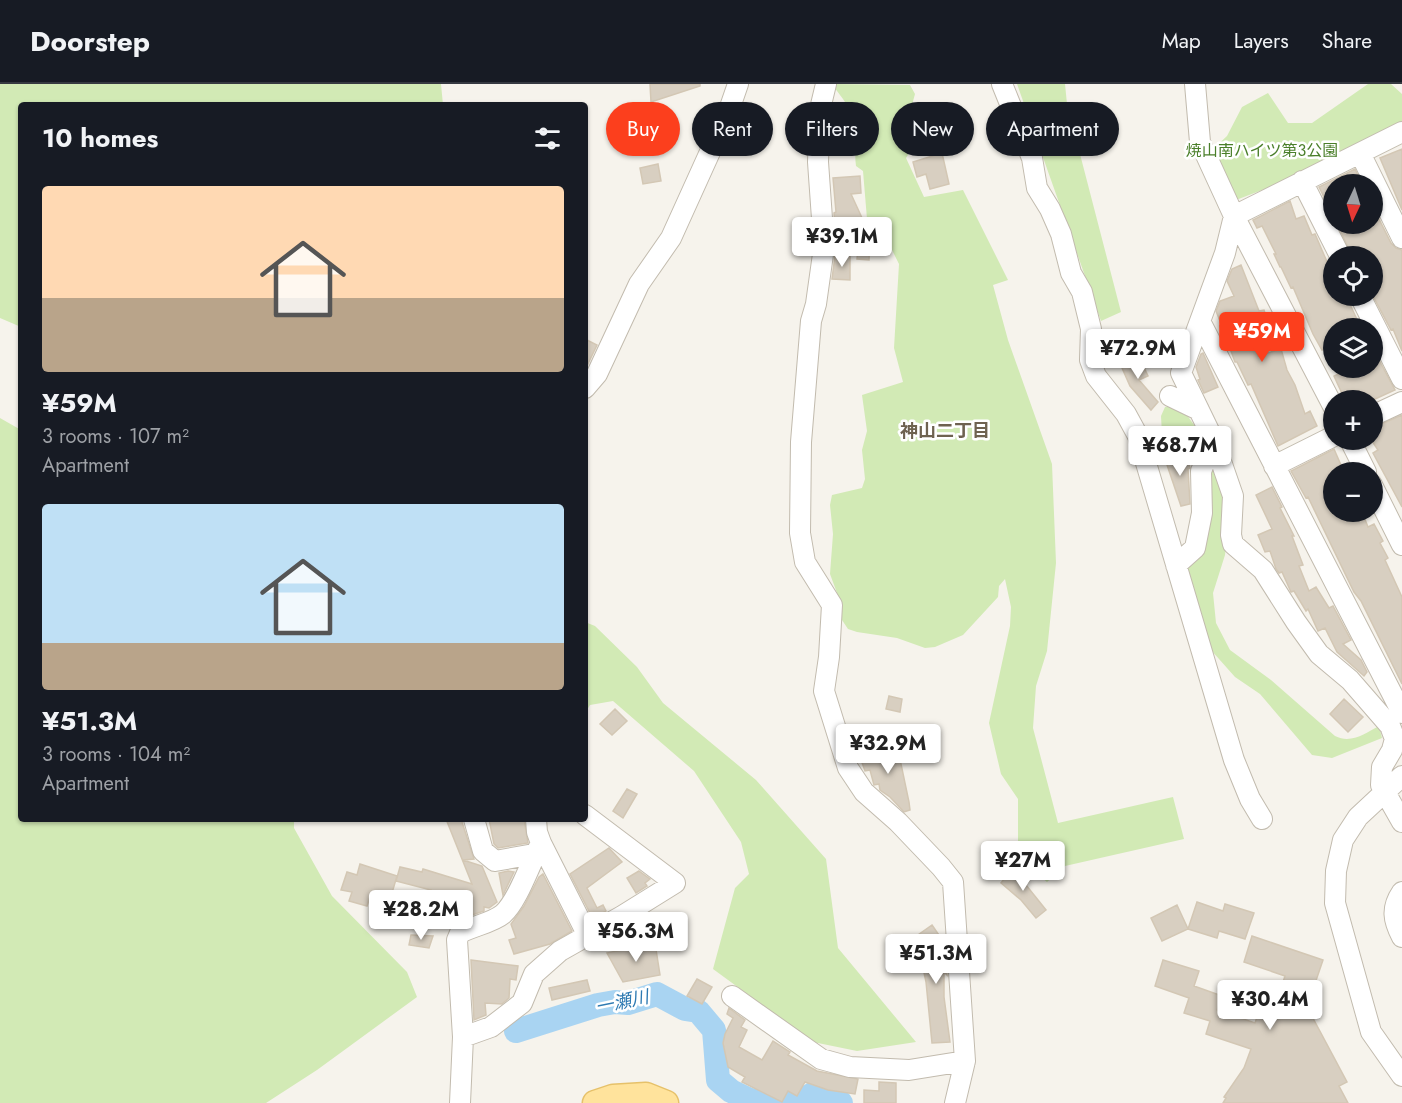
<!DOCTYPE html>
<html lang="en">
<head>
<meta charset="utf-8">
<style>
	:root { --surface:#171b24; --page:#242831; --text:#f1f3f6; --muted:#9ea1a6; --line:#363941; --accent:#fc3f1d }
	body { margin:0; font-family:Jost,"Noto Sans JP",sans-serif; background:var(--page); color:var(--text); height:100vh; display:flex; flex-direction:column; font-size:22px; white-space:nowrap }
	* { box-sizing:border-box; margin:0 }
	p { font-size:20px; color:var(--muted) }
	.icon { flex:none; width:33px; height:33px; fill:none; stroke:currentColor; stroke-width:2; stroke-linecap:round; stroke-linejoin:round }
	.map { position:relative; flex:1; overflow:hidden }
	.panel { position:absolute; left:18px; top:18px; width:570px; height:720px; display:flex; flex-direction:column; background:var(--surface); border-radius:6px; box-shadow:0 2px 4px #0004 }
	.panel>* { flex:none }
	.banner { position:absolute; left:606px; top:18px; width:570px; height:54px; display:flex; gap:12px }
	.needle { width:39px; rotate:184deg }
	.controls { position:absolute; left:1323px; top:90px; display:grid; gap:12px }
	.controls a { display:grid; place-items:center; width:60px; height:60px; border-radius:50%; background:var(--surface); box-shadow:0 2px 4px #0004; font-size:30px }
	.price { position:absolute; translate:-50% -51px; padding:0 14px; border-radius:6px; background:#fff; color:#222; font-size:20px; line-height:39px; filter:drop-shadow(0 2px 3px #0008) }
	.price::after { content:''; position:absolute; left:50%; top:36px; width:18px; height:14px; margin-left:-9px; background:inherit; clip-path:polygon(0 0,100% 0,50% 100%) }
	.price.on { background:var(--accent); color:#fff }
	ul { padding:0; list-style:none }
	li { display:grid; align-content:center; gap:12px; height:318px; padding:0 24px }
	li span { display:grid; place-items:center; height:186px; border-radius:6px; color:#555 }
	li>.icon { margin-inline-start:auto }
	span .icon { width:108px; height:108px; fill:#fffc; stroke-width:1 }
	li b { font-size:26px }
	h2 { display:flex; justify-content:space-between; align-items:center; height:72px; padding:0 24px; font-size:26px }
	.tag { padding:0 21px; border-radius:27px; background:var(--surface); box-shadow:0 2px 4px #0004; font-size:21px; line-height:54px }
	.tag.on { background:var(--accent); color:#fff }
	header { display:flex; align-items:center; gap:36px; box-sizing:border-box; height:84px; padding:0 30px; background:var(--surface); border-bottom:2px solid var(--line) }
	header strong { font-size:28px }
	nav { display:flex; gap:33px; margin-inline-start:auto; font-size:21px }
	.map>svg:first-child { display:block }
	.green { fill:#d2eab5 }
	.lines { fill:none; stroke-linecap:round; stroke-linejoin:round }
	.river { stroke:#a9d4f2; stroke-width:24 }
	.building { fill:#d8cfc1; stroke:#d3c7b4; stroke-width:1.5 }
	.minor-casing { stroke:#c2bbae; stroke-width:22 }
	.major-casing { stroke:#e6c16a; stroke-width:27 }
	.minor { stroke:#fff; stroke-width:20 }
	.major { stroke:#ffe39c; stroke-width:24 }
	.labels { text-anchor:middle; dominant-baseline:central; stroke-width:5; stroke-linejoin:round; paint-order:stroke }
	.park-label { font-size:16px; fill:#4a7f2a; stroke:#fff }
	.neighbourhood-label { font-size:18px; font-weight:bold; fill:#6e6250; stroke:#fff }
	.water-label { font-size:18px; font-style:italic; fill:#2e7ab2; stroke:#fff }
</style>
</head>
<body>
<header>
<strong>Doorstep</strong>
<nav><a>Map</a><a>Layers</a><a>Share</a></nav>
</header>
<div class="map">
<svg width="1402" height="1019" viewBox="0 0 1402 1019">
	<rect width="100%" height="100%" fill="#f6f3ec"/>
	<!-- green -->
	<path class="green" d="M0,0H441L443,21H21V243L0,234Z
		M832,0L910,1L915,10L907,39L927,41L937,45L940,55L911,66L906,74L924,113L963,106L1008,196L993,201L1008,256L1052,380L1056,479L1047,567L1036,602L1033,644L1058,739L1173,713L1184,755L1065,782L1047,798L1018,774V715L1001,690L989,639L1010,542L1011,523L1005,495L999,502L998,513L963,551L935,563L925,564L897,554L857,548L848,545L842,536L840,517L830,490L833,450L830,421L832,411L862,404L865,395L862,366L867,347L862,311L903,298L894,264L899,180L886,154L870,144L867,135L863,87L856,82C854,69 857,56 856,43C854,27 841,13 832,0Z
		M1017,0H1065L1067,20L1121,228L1101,237Z
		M1368,0H1391L1402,10V50L1360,69L1236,116L1212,66L1227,52L1242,23L1268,9L1288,39H1312Z
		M1175,321L1184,327L1202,352L1230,422L1225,471L1213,509L1216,539L1230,566L1271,596L1335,652C1351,660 1364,650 1379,642L1382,654L1332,674L1312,671L1260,610L1235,593L1203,557L1182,486L1195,470L1200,367L1162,351L1161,332L1165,323Z
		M0,334L21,346V735H294V744L332,812L407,888L417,913L317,986L266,1019H0Z
		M585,538L595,542L637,583L663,619L756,696L826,775L838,864L916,958L857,967L813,958L713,885L735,804L749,790L741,758L694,687L613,617L590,621L585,629Z"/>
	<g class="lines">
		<!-- river -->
		<path class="river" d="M516,947L598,921L615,918L628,919L657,910L685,925L698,927L714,946L718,996L731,1007L750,1016L772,1019L800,1018L814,1009L835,1012L841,1019"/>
	</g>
	<!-- building -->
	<path class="building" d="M650,0H700V2L651,18Z
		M1402,65V126L1380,74Z
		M942,69L949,100L930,105L926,90L917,93L913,78Z
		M658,80L661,97L643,100L640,84Z
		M1355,85L1361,98L1355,100H1334V133L1319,103Z
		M860,92L861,109L851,110L862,134L837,146L835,142L834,129L836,128L833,94Z
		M1290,117L1296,135L1304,132L1312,151L1315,150L1334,194V212H1346L1361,244H1334V284L1325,265L1322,266L1313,250L1293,203L1291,204L1281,183H1280L1274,170H1276L1262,142L1257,144L1253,136Z
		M1372,121L1391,159L1396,164L1402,166V267L1393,245L1391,246L1372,210V172H1352L1340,146L1355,140H1372Z
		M859,153L870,154L869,176L857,175Z
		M835,172H850V196L832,195Z
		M1241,181L1259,227L1264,226L1268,238L1247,245L1258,272L1281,265L1287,286L1295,301L1305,330L1310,327L1317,342L1278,362L1251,300L1248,301L1237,278H1235L1227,256H1224L1220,242H1222L1216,227L1220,217L1234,212L1227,197L1232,185Z
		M585,255L597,261L585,286Z
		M1372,263L1395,306L1373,316H1345L1334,292L1351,284H1372Z
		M1203,269L1218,303L1204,309L1198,296L1200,295L1196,283L1201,270Z
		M1138,271L1148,292L1139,296L1158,318L1151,326L1130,302L1119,277L1121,276L1123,278Z
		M1402,331V423L1373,369L1378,366L1372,357V344Z
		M1334,365L1344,388H1334V428H1362L1368,443L1374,440L1383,457L1380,459L1388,474L1385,476L1402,513V600L1361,517L1354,508L1308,413L1306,414L1291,387Z
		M1185,369L1190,384L1188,385L1190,420L1181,422L1165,375Z
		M1272,403L1282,423L1280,424L1294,452H1292L1303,481L1299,482L1309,507L1316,503L1329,524L1333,522L1351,556L1343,560L1361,576L1367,588L1364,592L1337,568L1325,544L1318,547L1308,525L1306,527L1294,507L1291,508L1282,488L1279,489L1276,485L1270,467L1265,468L1258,451L1272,445L1256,411Z
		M889,612L902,615L900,628L886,625Z
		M1344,615L1363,633L1348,648L1330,630Z
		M615,625L627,637L612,651L600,640Z
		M897,661L909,718L910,726L904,728L890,713L880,706L879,700L874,701L870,686L865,687L860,673L880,668L879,664Z
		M627,705L637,710L623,734L613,727Z
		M446,735H461L474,775L463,776L482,782L497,818L489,824L484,823V827L466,833L467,825L428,813L431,806L396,797L400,783L422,788L423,785L472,800Z
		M489,735H524L528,759L498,764L494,760Z
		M609,764L622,778L587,804L597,824L603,821L606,827L593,835L570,790Z
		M360,780L397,792L389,819L370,813L367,822L349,817L352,808L341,806L347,788L357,791Z
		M1013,784L1029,797L1026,801L1046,826L1036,834L1021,816L1001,799Z
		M508,787L514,788L503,811L499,789Z
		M639,787L650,795L645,799L647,802L636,809L627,794Z
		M543,790L572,847L550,860L514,870L509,856L516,854L511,840L524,822L539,793Z
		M1197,818L1223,827L1225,820L1254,829L1245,855L1219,847L1217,854L1188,845Z
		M1177,821L1188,845L1162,857L1151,834Z
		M932,841L943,857L947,891L944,888V913L950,958L932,959L926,898L921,874L933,872L918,851Z
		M411,851L433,852L429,864L409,861Z
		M1252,852L1323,876L1307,923L1347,998L1339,1002L1348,1019H1223L1226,1014L1224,1013L1244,984L1251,965L1206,950L1210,937L1184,929L1189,914L1155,902L1163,876L1199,887L1194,902L1222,912L1217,926L1255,939L1264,912L1277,916L1285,892L1244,878Z
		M655,859L660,891L623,898L607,869Z
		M471,876L518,882L516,896L510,895L509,914L502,920L485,919L486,931L474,936Z
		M697,895L712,903L702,920L687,912Z
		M587,896L590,907L552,916L549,904Z
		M729,924L745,936L741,943L747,946L739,963L762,976L773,957L790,968L788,971L817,987L858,995L855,1010L828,1006L805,998L797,1012L788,1007L782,1018L742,998L745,993L728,983L723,959L725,950L733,934L727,930Z
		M879,998L896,999V1019H864V1006L879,1007Z"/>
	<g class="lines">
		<defs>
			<path id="minor" d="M826,0L820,25L818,78L824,163L816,220L811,237L801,358L800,449L805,478L832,521L829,573L824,607L848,684L864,708L898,738L941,783L953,798L965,977L955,1019
				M1002,0L1032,74L1037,104L1050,125L1061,150L1071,189L1082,208L1091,245L1090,276L1096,292L1126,330L1138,352L1234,676L1250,715L1262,735
				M1195,0L1200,58L1234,132L1334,324
				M1402,48L1234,132L1225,169L1181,289L1214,357L1233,412L1231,451L1233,460L1263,486L1296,538L1319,570L1350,596L1390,642L1395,655L1392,666L1382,683L1381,701L1402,738
				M1360,69L1402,154
				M1302,97L1340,172
				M1360,212L1402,295
				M1201,239L1402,629
				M585,304L597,290L639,200L671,154L729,26L738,0
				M1170,312L1199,326
				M1372,332L1402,318
				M1350,356L1366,388
				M1274,382L1334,352
				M1372,401L1402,461
				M1176,481L1195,464L1202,429L1201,387L1214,357
				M1402,692L1358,733L1343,756L1336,787L1335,819L1371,948L1402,992
				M474,735L483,767L495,777L534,770
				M536,735L537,748L541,759L588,852
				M1402,808C1391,824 1393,836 1402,853
				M732,912L821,975L850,983L909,986L965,977
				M463,953L491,943L522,919L534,890L560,867L622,832L675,799L585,731
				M460,1019L463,953L457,856L460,849C473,842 492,839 503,830C518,817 531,777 541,759"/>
			<path id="major" d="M595,1019L613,1013L646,1011L666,1019"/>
		</defs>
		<!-- minor casing -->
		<use href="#minor" class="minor-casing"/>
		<!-- major casing -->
		<use href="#major" class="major-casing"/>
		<!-- minor -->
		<use href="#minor" class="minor"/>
		<!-- major -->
		<use href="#major" class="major"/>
	</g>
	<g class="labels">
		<!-- park labels -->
		<g class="park-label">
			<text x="1262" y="66">焼山南ハイツ第3公園</text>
		</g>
		<!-- neighbourhood labels -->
		<g class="neighbourhood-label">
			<text x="945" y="347">神山二丁目</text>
		</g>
		<!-- water labels -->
		<g class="water-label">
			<text transform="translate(622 918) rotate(-12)">一瀬川</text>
		</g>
	</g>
</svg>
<div class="controls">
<a><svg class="needle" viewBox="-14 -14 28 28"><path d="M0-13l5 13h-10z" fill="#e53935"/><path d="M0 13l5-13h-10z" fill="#9ea1a6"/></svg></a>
<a><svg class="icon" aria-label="locate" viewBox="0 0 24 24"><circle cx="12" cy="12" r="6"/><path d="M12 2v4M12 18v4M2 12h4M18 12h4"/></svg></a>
<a><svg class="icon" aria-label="layers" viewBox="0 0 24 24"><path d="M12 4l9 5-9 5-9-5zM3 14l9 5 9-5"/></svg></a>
<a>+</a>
<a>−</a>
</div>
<b class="price" style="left:842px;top:184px">¥39.1M</b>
<b class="price on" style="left:1262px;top:279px">¥59M</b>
<b class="price" style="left:1138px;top:296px">¥72.9M</b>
<b class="price" style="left:1180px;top:393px">¥68.7M</b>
<b class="price" style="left:888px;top:691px">¥32.9M</b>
<b class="price" style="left:1023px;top:808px">¥27M</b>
<b class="price" style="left:421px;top:857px">¥28.2M</b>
<b class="price" style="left:636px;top:879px">¥56.3M</b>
<b class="price" style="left:936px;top:901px">¥51.3M</b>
<b class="price" style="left:1270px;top:947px">¥30.4M</b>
<div class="banner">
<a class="tag on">Buy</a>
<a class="tag">Rent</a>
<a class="tag">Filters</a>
<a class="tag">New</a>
<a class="tag">Apartment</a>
</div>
<section class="panel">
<h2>10 homes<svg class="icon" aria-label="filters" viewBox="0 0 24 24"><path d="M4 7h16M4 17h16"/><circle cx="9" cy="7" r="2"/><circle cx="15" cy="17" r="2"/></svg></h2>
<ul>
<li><span style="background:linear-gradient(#ffd9b3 60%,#b9a48a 0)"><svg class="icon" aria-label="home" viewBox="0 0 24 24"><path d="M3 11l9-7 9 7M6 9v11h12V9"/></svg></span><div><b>¥59M</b><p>3 rooms · 107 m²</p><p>Apartment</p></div></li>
<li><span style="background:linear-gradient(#bfe0f5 75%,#b9a48a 0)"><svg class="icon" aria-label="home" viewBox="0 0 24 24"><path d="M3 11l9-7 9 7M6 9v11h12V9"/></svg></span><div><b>¥51.3M</b><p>3 rooms · 104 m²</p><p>Apartment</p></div></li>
</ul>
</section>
</div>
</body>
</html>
